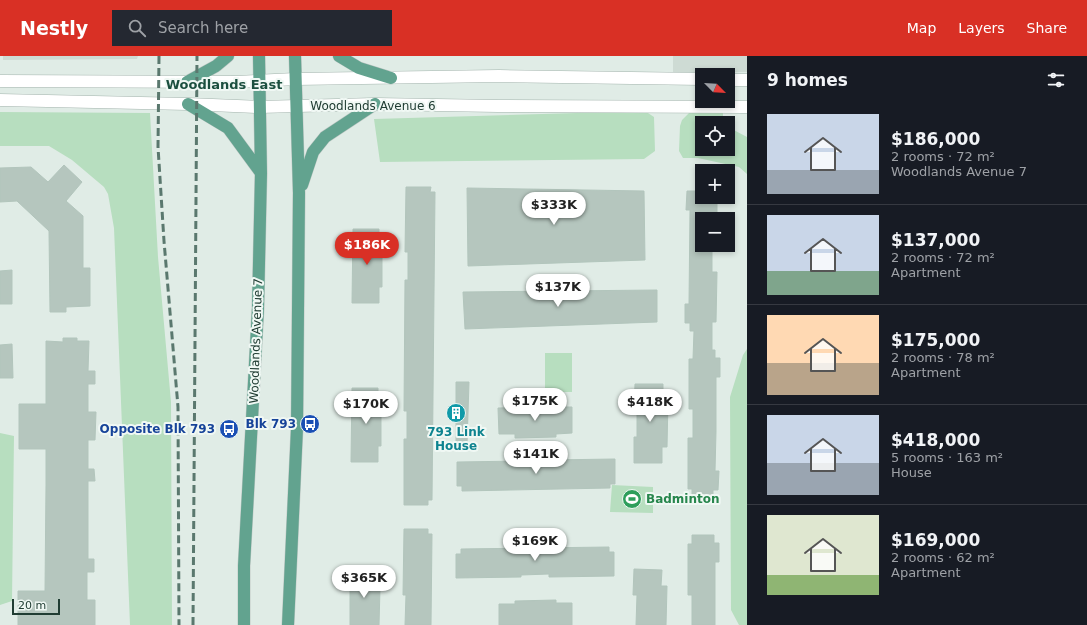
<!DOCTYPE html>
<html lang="en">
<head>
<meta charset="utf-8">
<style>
	:root { --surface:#171b24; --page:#242831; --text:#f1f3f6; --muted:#9ea1a6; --line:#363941; --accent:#d93025 }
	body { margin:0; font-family:"DejaVu Sans",sans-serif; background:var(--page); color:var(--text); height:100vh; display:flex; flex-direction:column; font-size:15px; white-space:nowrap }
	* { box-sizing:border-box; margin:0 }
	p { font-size:13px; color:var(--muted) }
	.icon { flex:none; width:22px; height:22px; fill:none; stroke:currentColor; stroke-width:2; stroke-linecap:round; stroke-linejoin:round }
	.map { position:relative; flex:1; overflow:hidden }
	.drawer { display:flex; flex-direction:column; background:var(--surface); width:340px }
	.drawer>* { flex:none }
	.needle { width:26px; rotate:114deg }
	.buttons { position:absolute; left:695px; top:12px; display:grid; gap:8px }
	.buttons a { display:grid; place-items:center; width:40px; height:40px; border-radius:0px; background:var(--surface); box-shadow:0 2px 6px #0003; font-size:20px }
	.scale { position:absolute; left:12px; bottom:10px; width:48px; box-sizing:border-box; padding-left:4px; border:2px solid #203d33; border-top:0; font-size:11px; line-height:14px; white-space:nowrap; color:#203d33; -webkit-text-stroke:3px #f0f8f4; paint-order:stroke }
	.price { position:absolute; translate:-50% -34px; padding:0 9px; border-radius:14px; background:#fff; color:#222; font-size:13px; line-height:26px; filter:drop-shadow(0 1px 2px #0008) }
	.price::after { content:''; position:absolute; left:50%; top:24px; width:12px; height:9px; margin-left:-6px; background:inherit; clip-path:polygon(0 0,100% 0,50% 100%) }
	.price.current { background:var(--accent); color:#fff }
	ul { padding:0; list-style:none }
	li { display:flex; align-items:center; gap:12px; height:100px; padding:0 20px }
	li+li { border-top:1px solid var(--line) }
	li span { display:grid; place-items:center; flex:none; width:112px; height:80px; border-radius:0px; color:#555 }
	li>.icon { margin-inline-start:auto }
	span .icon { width:48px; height:48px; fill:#fffc; stroke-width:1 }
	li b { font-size:17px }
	h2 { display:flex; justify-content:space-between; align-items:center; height:48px; padding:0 20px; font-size:17px }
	header { display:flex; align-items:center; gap:24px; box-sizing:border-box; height:56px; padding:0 20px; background:var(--accent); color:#fff }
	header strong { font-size:19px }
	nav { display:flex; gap:22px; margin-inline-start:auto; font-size:14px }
	.search { width:280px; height:36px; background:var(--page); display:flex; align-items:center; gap:10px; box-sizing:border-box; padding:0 14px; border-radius:0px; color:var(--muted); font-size:15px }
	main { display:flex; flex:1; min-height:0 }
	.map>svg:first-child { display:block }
	.built { fill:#cedbd4 }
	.green { fill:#b7debf }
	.building { fill:#b5c6be; stroke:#b2c5bc }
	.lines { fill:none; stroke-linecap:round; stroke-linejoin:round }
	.minor-casing { stroke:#a3b4ad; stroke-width:13 }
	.major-casing { stroke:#c1c9c6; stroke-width:13 }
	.minor { stroke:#fff; stroke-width:12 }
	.major { stroke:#62a38f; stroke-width:12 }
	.rail { stroke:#5a786e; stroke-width:3; stroke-dasharray:8 4; stroke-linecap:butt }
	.labels { text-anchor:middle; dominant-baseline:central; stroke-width:4; stroke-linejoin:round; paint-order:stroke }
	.street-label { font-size:12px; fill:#203d33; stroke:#f0f8f4 }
	.transit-label { font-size:12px; font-weight:bold; fill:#164399; stroke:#f0f8f4; text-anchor:end }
	.culture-label { font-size:12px; font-weight:bold; fill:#0d838f; stroke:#f0f8f4 }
	.leisure-label { font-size:12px; font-weight:bold; fill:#27864d; stroke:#f0f8f4; text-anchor:start }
	.neighbourhood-label { font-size:13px; font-weight:bold; fill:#1b4f3f; stroke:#f0f8f4 }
</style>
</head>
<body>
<header>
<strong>Nestly</strong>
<div class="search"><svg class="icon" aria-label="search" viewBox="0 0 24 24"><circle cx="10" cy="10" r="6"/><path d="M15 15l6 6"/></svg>Search here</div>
<nav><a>Map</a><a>Layers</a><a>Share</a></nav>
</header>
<main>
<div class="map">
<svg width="747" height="569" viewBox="0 0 747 569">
	<rect width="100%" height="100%" fill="#e0ece6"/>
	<!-- built -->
	<path class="built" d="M3,0H138L137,3L3,4Z
		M673,0H747V16H673Z"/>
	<!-- green -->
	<path class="green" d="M723,54V67H702V93H728V71L747,81V118L739,111L698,102H683L679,95L680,70L682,64L691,55Z
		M645,55L654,61L655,95L644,103L380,106L374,63Z
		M0,56L150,57L158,201L171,346L172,569H130L114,172L108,138L104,131L72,104L49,90H0Z
		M747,293V569H739L731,554L730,341L743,299Z
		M545,297H572V336H545Z
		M0,377L14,380L12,545L0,549Z
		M612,429L653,431V457L610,456Z"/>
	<!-- building -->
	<path class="building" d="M64,109L82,126L66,145L83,160V212H90V250L66,251V256H50L49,175L17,145L0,146V112L31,111L48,126Z
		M406,131H431L430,136H435L432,444H428V449H404V383H407V355H404L405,224H408V196H405Z
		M467,132L644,135L645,204L468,210Z
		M687,135H702V141H717V163H702V189H712V216H717L716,266H712V294H715V302H720V321H716V375L715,415H719L718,434H713V442H692V433H688V382H693V353H689V303H693L694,275H690V267H685V248H689L690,154H686Z
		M353,173H379V189H382V231H379V247H352Z
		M12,214V248H0V215Z
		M657,234V266L465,273L463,236Z
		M63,282H77V285H89L88,315H95V328H88V356H96L95,384H88V413H94L95,425H88V503H94V516H87V544H95V569H18V535H45L46,429V393H19V348H46V285L63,286Z
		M12,288L13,322H0V289Z
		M456,326H469L467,388L456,387Z
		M635,328H663V344H668L667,391H662V407H634V381H637V354H634Z
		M352,332H378V348H381V390H378V406H351Z
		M548,351H572V377L556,378V381L515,382V378H499L498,352Z
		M615,403V428H610V432L462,435V430H457V406L522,405V407L550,406V404Z
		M404,473H428V478H432L431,569H405L406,539H403Z
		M692,479H714V487H719V506H715V569H692V539H688V488H692Z
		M609,491V496H614V520L549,521V518L521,519V521L456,522V498H461V493Z
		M634,513L662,514L661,530H667L666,569H636L637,539H633Z
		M350,516H377V532H380L379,569H350Z
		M556,544V547H572V569H499V548H515V545Z"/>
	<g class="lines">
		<defs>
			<path id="minor" d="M728,24H747
				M0,25L237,26L295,23L499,20L702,23
				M0,44L188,48L259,51L375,48L498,50L747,51"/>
			<path id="major" d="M339,0L359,12L391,22
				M187,26L216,10L228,0
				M188,48L228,72L261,117
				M302,129L313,96L325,81L375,48
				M244,569V510L258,252L261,117L259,0
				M288,569L297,372L299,137L295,0"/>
		</defs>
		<!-- minor casing -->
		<use href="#minor" class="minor-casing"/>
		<!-- major casing -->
		<use href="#major" class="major-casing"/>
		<!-- minor -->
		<use href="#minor" class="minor"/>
		<!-- major -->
		<use href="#major" class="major"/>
		<!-- rail -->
		<path class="rail" d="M159,0L158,91L164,185L178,351L179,569
			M193,569L197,0"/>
	</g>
	<!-- icons -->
	<defs>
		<symbol id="building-disc" viewBox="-11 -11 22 22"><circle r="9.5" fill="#0f9aa8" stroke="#f0f8f4"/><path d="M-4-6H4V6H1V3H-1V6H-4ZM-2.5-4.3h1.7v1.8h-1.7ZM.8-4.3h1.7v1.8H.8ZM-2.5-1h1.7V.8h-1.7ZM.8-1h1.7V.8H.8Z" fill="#fff"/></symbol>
		<symbol id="bus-disc" viewBox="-11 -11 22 22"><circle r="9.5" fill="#1a4fb4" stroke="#f0f8f4"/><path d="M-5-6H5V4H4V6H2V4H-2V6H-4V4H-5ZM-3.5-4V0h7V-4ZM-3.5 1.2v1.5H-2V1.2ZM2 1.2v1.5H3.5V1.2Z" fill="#fff"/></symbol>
		<symbol id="stadium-disc" viewBox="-11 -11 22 22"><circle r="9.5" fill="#2e9e5b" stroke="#f0f8f4"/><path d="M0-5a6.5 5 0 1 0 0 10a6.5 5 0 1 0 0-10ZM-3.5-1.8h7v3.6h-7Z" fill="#fff"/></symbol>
	</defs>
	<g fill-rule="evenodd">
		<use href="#building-disc" x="445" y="346" width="22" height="22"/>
		<use href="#bus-disc" x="299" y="357" width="22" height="22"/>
		<use href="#bus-disc" x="218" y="362" width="22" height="22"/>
		<use href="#stadium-disc" x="621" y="432" width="22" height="22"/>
	</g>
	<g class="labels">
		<!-- street labels -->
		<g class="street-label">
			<text x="373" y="50">Woodlands Avenue 6</text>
			<text transform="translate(256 285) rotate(-88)">Woodlands Avenue 7</text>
		</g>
		<!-- transit labels -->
		<g class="transit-label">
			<text x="296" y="368">Blk 793</text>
			<text x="215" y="373">Opposite Blk 793</text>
		</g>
		<!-- culture labels -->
		<g class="culture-label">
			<text x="456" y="376">793 Link<tspan x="456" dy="14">House</tspan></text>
		</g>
		<!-- leisure labels -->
		<g class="leisure-label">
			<text x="646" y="443">Badminton</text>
		</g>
		<!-- neighbourhood labels -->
		<g class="neighbourhood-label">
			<text x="224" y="28">Woodlands East</text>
		</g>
	</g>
</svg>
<div class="buttons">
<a><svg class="needle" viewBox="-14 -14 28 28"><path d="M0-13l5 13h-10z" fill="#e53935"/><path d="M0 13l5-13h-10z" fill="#9ea1a6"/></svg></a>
<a><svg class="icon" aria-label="locate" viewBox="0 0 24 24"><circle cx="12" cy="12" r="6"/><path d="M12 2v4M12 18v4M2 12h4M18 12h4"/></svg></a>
<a>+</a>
<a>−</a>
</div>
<div class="scale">20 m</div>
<b class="price" style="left:554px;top:170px">$333K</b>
<b class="price current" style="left:367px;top:210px">$186K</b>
<b class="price" style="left:558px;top:252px">$137K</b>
<b class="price" style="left:535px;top:366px">$175K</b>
<b class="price" style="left:650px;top:367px">$418K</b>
<b class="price" style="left:366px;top:369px">$170K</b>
<b class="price" style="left:536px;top:419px">$141K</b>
<b class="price" style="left:535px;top:506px">$169K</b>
<b class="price" style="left:364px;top:543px">$365K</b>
</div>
<section class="drawer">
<h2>9 homes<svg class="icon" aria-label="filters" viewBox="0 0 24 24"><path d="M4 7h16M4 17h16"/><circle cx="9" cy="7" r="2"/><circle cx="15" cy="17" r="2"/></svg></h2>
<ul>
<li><span style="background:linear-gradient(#c9d6e8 70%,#9aa5b1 0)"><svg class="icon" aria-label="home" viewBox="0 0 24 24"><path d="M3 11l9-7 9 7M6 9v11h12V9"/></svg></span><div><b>$186,000</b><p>2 rooms · 72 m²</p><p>Woodlands Avenue 7</p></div></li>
<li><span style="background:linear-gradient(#c9d6e8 70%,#7fa58c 0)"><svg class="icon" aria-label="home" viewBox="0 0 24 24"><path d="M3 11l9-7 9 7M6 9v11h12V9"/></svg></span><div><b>$137,000</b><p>2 rooms · 72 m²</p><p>Apartment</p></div></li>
<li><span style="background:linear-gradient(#ffd9b3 60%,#b9a48a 0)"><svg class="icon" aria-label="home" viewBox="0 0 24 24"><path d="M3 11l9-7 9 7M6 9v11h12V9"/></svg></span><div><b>$175,000</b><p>2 rooms · 78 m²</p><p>Apartment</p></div></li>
<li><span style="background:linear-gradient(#c9d6e8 60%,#9aa5b1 0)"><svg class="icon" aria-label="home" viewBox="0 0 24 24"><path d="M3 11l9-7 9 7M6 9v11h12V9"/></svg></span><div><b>$418,000</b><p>5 rooms · 163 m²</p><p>House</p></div></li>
<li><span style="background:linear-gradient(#dfe7d0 75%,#8fb573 0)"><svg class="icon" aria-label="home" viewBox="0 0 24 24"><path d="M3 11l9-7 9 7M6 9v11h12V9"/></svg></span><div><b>$169,000</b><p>2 rooms · 62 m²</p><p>Apartment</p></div></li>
</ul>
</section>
</main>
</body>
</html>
